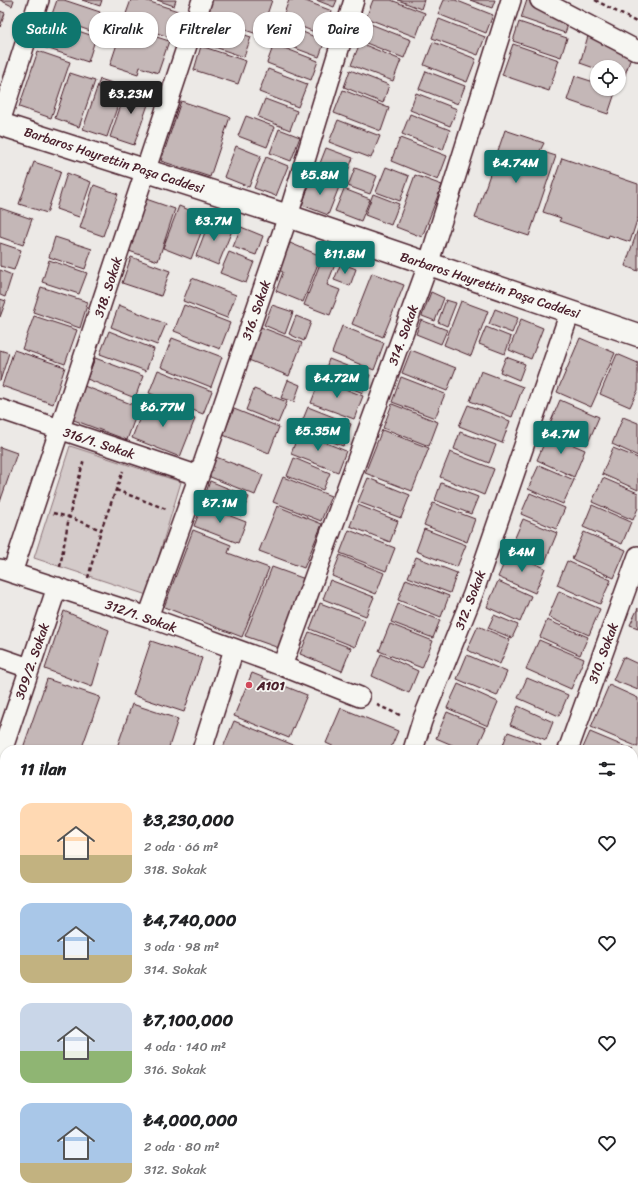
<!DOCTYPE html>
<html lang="tr">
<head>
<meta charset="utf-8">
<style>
	:root { --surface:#fff; --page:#f6f6f6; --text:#202124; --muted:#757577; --accent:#0f766e }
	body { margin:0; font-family:Sriracha,sans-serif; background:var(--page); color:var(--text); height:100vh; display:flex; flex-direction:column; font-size:15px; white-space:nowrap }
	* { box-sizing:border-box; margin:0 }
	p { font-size:13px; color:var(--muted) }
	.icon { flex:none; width:22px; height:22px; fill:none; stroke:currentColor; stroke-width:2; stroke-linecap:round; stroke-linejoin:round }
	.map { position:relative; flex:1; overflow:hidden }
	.sheet { position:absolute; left:0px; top:745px; width:638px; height:456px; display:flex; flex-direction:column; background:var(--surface); border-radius:16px 16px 0 0; box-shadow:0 1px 3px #0004 }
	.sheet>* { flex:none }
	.guide { position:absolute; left:12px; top:12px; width:400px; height:36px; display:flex; gap:8px }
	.tools { position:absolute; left:590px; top:60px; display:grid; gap:8px }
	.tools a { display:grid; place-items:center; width:36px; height:36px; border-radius:50%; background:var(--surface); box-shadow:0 1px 3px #0004; font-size:20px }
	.price { position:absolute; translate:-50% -34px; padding:0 9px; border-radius:4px; background:var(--accent); color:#fff; font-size:13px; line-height:26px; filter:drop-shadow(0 1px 2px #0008) }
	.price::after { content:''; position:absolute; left:50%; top:24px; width:12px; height:9px; margin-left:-6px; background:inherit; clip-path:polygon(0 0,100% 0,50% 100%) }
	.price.on { background:#222; color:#fff }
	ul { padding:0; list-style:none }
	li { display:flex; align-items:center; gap:12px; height:100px; padding:0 20px }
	li span { display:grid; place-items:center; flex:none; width:112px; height:80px; border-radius:12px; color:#555 }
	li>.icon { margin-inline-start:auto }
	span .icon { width:48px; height:48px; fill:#fffc; stroke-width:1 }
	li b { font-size:17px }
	h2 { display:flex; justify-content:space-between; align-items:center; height:48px; padding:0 20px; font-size:17px }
	.chip { padding:0 14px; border-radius:16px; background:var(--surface); box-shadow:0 1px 3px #0004; font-size:14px; line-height:36px }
	.chip.on { background:var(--accent); color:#fff }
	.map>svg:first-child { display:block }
	.green { fill:#d4cbca; stroke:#8f757a }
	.building { fill:#c4b7b7; stroke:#4a1f2b }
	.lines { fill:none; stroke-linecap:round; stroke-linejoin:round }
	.service-casing { stroke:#4a1f2b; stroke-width:12 }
	.minor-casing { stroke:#4a1f2b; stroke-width:22 }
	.secondary-casing { stroke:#4a1f2b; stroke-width:25 }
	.path { stroke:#4a1f2b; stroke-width:2.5; stroke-dasharray:4 3; stroke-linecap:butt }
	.service { stroke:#f6f6f2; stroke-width:9 }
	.minor { stroke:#f6f6f2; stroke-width:19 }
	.secondary { stroke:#f6f6f2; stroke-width:22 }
	.poi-dot { fill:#d1495b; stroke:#f6f6f2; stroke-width:1.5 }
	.labels { text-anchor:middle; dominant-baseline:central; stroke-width:3.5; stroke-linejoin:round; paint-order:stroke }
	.street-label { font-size:13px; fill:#4a1f2b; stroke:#f6f6f2 }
	.poi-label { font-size:13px; font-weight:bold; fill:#4a1f2b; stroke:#f6f6f2; text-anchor:start }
</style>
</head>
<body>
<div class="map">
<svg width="638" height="1201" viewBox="0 0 638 1201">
	<rect width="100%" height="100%" fill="#ece9e6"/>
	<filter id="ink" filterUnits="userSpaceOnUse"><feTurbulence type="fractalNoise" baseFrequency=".025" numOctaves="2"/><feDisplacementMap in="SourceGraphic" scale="8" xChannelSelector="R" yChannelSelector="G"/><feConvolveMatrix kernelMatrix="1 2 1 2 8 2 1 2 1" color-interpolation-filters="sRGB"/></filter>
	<g filter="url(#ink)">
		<!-- green -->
		<path class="green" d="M70,446L181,482L147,595L34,558Z
			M0,874H5V1196H249L244,1201H0Z"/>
		<!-- building -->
		<path class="building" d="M0,0H14L12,6Z
			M57,0H64L100,12L93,32L51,17Z
			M82,0H102L100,6Z
			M131,0H144L178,11L169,37L123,22Z
			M157,0H176L174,6Z
			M212,0H272L260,35L206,17Z
			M289,0H303L332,11L322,35L282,19Z
			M316,0H337L334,7Z
			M373,0H391L425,13L416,37L366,18Z
			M398,0H424L421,9Z
			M444,0H455L493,15L486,33L438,14Z
			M470,0H495L492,8Z
			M527,0H532L571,17L565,33L521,18Z
			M0,11L5,13L0,27Z
			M439,19L485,37L478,55L432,38Z
			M49,21L96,37L88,62L40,46Z
			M207,22L251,37L244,57L200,42Z
			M519,22L567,38L561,57L513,41Z
			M368,23L411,40L404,58L361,41Z
			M283,24L325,41L319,57L276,41Z
			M123,26L169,41L158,73L140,67L138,74L110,65Z
			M588,36L633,51L624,78L619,76V67H597V69L580,63Z
			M433,42L476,59L467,82L424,65Z
			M360,43L401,60L393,81L351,65Z
			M274,44L318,61L311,80L267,63Z
			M513,44L559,60L549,91L502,75Z
			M201,46L246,61L238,84L194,70Z
			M38,51L70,62L51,118L19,107Z
			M268,69L307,84L298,107L259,92Z
			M350,70L389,85L383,103L344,87Z
			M426,71L465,86L458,104L419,89Z
			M70,73L95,81L79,127L55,118Z
			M575,76L597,83V89L616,90L608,114L567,100Z
			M100,79L124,87L107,137L83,129Z
			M128,85L152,93L134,145L110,137Z
			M343,90L389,108L381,131L334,113Z
			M416,93L457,109L450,126L410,110Z
			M265,99L297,111L290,130L258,117Z
			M181,101L230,117L210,177L161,161Z
			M410,114L450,130L443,150L402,134Z
			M246,116L275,127L267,147L238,136Z
			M338,120L380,136L371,158L329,142Z
			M279,129L300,137L291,161L270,153Z
			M505,130L544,143L540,151L556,156L529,236L475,218Z
			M400,138L447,156L438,180L391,161Z
			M236,146L261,156L249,187L224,177Z
			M326,148L353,158L344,181L317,171Z
			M266,157L288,166L276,196L254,188Z
			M562,158L638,184V217L630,242L609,235L608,238L559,221L561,218L543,212Z
			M34,162L61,171L47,213L19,204Z
			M386,167L409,176L400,201L376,192Z
			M355,168L377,176L370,194L348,186Z
			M67,173L91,182L79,217L56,209Z
			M415,175L442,185L422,237L396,227Z
			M312,177L339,187L328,215L302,205Z
			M94,185L118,194L103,236L80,228Z
			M344,189L370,199L361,221L335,211Z
			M373,194L399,204L391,225L365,215Z
			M146,199L175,209L158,261L129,251Z
			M179,206L207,217L191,259L163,248Z
			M0,208L32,219L23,245L0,237Z
			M210,219L233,228L218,265L196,256Z
			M241,227L263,236L256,255L233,247Z
			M638,229V271L625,266Z
			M55,237L92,249L85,269L49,257Z
			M0,243L21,250L14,270L0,266Z
			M290,243L321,256L303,302L276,291L283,272L279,270Z
			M229,252L254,262L246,283L220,273Z
			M323,256L336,262L327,285L340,290L330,315L304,305Z
			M131,257L170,271L161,296L122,283Z
			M49,260L87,273L79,294L42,282Z
			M341,263L356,269L350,286L334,280Z
			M0,270L12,275L5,297L0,295Z
			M372,273L404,285L383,337L352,324Z
			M192,278L236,295L227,318L183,301Z
			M41,287L88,302L80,328L33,312Z
			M431,292L444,298L435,321L422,316Z
			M0,299L6,301L0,317Z
			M446,300L456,303L447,326L438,322Z
			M461,301L488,311L471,356L444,345Z
			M119,305L166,324L157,345L111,327Z
			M184,305L230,323L220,349L174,331Z
			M272,305L293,312L285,334L264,325Z
			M495,309L518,318L512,333L489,324Z
			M34,316L77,330L65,364L22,349Z
			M296,316L311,322L304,341L289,334Z
			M521,319L543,328L531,359L509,350Z
			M421,320L447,330L441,344L416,334Z
			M258,326L302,343L289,376L246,359Z
			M342,326L384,343L374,370L332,353Z
			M486,327L511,337L505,354L479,344Z
			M109,331L154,349L146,371L100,354Z
			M172,338L222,357L211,387L161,367Z
			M580,338L615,353L591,407L557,392Z
			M0,350L9,353L0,381Z
			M14,350L65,367L53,404L2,386Z
			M411,350L456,368L447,391L402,373Z
			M617,354L638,363V390L630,407L600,394Z
			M506,357L525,364L519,380L500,372Z
			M95,358L143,376L135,398L87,379Z
			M329,359L370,375L363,393L323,377Z
			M158,370L212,391L203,414L149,393Z
			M481,371L523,387L512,417L470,401Z
			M401,377L445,394L435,418L392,402Z
			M320,379L363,396L354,419L311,403Z
			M288,380L300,385L294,402L281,398Z
			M84,386L139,407L127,440L71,419Z
			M254,389L287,402L278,423L246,410Z
			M147,399L195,419L180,457L132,438Z
			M560,400L599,417L587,445L548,428Z
			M392,404L438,422L429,446L383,428Z
			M468,405L510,421L502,443L459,426Z
			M308,407L351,424L343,446L299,429Z
			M234,409L279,427L269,453L223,435Z
			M623,417L638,423V456L612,444Z
			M382,430L429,448L412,491L365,473Z
			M299,432L346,451L338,472L291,454Z
			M460,432L496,445L489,463L454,449Z
			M548,434L585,450L574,477L537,460Z
			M0,447L17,453L0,502Z
			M613,448L638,458V490L602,474Z
			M450,452L494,469L484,495L440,477Z
			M216,457L263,475L255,495L208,476Z
			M294,458L330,473L323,490L287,476Z
			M539,465L574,480L563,504L528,489Z
			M283,477L331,496L321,521L273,502Z
			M368,478L410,495L401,518L358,502Z
			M603,478L638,493V508L633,520L592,502Z
			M210,481L249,497L241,516L203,501Z
			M441,483L478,497L471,514L435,500Z
			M530,493L565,508L556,529L521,514Z
			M433,503L475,519L467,542L424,525Z
			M202,505L246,522L238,543L194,526Z
			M358,505L398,521L390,542L350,526Z
			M592,505L631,522L622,544L583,527Z
			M277,506L322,524L304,568L259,551Z
			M523,519L557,533L545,562L511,547Z
			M424,529L466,545L457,567L416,551Z
			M193,530L231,545L228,553L269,568L242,637L164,607Z
			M349,530L395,548L386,571L340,553Z
			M584,532L626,550L614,578L572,559Z
			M509,552L545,568L535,593L498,577Z
			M340,555L384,573L376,594L332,576Z
			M416,557L457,573L450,593L408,577Z
			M567,561L611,580L600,604L557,585Z
			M272,567L305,579L279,648L245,636Z
			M406,579L449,596L441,617L398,600Z
			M330,580L374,597L366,616L323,599Z
			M498,581L531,596L520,622L487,607Z
			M559,591L600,609L589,635L548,617Z
			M320,603L365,620L355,647L310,629Z
			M398,604L440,620L433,638L391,622Z
			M638,608V628L630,625Z
			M64,611L109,630L92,687L45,669Z
			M494,615L518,625L512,638L488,628Z
			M547,620L588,637L580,655L540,637Z
			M390,624L433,641L422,668L379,651Z
			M478,626L510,640L500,664L467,650Z
			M309,632L351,648L342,671L300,654Z
			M539,640L584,659L571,689L526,669Z
			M151,641L202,658L184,712L133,695Z
			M381,654L418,671L409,693L372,676Z
			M467,655L507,672L497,696L457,679Z
			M623,657L638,664V690L613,680Z
			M252,673L307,695L289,738L234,716Z
			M527,678L568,695L559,716L518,698Z
			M47,679L100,697L81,750H29L23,748Z
			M458,684L498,702L488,726L447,708Z
			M609,685L638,698V747L591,727Z
			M132,704L178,719L168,750H116Z
			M518,706L553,722L546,740L510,725Z
			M341,708L398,731L390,750H341L326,743Z
			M447,712L486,728L476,750H464L436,738Z
			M234,721L296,746L295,750H222Z
			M508,732L541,744L539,750H501Z
			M590,732L633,750H582Z
			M638,878V945L633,944V891Z
			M592,1196H632L636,1201H585Z"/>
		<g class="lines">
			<defs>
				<path id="service" d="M0,1088L5,1089
					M402,1196L440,1201"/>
				<path id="minor" d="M540,0L638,51
					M0,122L39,0
					M0,409L199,476
					M0,569L148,617L282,666L360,697
					M12,573L202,0
					M148,617L199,476L288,216L354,0
					M0,658L29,668
					M282,666L428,265L511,0
					M202,750L234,649
					M413,750L422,721L473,594L570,312
					M568,750L638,556
					M0,757L57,587
					M633,820L638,822
					M0,858L5,859
					M633,1107L638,1099
					M515,1196L518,1201"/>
				<path id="secondary" d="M0,124L288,216L638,335"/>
			</defs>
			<!-- service casing -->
			<use href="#service" class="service-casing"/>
			<!-- minor casing -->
			<use href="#minor" class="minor-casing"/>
			<!-- secondary casing -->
			<use href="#secondary" class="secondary-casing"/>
			<!-- path -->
			<path class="path" d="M595,0L638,23
				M116,490L166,509
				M53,513L69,517L84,459
				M60,567L69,517L101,530L123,471
				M88,578L101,530
				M377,705L402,716"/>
			<!-- service -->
			<use href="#service" class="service"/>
			<!-- minor -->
			<use href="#minor" class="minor"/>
			<!-- secondary -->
			<use href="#secondary" class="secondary"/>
		</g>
	</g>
	<!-- markers -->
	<circle class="poi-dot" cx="249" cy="685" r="4"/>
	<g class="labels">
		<!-- street labels -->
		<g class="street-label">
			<text transform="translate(114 160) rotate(18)">Barbaros Hayrettin Paşa Caddesi</text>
			<text transform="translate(490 285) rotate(18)">Barbaros Hayrettin Paşa Caddesi</text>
			<text transform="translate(108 287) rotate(-72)">318. Sokak</text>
			<text transform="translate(256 310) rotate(-71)">316. Sokak</text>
			<text transform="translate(403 335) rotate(-70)">314. Sokak</text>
			<text transform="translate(99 443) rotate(18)">316/1. Sokak</text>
			<text transform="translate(470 600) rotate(-69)">312. Sokak</text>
			<text transform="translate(141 616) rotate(19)">312/1. Sokak</text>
			<text transform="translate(603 653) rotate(-70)">310. Sokak</text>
			<text transform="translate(32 661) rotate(-71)">309/2. Sokak</text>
		</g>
		<!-- poi labels -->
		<g class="poi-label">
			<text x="257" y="685">A101</text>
		</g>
	</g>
</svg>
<div class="tools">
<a><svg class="icon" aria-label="locate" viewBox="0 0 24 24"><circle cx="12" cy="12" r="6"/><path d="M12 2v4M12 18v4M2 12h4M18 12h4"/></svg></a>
</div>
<b class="price on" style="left:131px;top:115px">₺3.23M</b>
<b class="price" style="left:516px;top:184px">₺4.74M</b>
<b class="price" style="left:320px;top:196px">₺5.8M</b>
<b class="price" style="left:214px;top:242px">₺3.7M</b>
<b class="price" style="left:345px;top:275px">₺11.8M</b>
<b class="price" style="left:337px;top:399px">₺4.72M</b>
<b class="price" style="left:163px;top:428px">₺6.77M</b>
<b class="price" style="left:318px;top:452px">₺5.35M</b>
<b class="price" style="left:561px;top:455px">₺4.7M</b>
<b class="price" style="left:220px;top:524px">₺7.1M</b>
<b class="price" style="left:522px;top:573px">₺4M</b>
<div class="guide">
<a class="chip on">Satılık</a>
<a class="chip">Kiralık</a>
<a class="chip">Filtreler</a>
<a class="chip">Yeni</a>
<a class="chip">Daire</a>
</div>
<section class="sheet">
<h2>11 ilan<svg class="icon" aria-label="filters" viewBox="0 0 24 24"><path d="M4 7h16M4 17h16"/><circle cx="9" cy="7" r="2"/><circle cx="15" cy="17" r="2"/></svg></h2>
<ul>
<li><span style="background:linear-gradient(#ffd9b3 65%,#c2b280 0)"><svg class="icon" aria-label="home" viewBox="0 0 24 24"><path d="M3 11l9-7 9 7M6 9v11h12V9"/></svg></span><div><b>₺3,230,000</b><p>2 oda · 66 m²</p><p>318. Sokak</p></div><svg class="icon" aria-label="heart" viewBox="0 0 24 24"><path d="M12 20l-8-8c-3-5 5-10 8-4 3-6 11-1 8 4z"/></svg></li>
<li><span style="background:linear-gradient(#a9c7e8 65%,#c2b280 0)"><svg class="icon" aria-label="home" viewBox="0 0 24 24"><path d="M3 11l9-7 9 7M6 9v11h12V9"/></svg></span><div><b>₺4,740,000</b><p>3 oda · 98 m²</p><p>314. Sokak</p></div><svg class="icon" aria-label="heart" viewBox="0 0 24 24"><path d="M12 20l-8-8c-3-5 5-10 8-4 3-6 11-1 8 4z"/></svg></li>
<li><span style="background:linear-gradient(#c9d6e8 60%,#8fb573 0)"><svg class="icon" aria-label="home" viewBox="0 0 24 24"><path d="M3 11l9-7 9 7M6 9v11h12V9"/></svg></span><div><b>₺7,100,000</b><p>4 oda · 140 m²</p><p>316. Sokak</p></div><svg class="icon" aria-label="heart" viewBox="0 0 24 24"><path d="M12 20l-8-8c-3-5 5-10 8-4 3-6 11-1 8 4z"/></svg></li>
<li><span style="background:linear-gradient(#a9c7e8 75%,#c2b280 0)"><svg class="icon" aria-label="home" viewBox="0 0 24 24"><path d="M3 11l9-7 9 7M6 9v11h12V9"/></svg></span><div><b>₺4,000,000</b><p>2 oda · 80 m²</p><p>312. Sokak</p></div><svg class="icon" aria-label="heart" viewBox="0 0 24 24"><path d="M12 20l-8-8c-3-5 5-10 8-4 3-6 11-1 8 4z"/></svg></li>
</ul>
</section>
</div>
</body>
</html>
